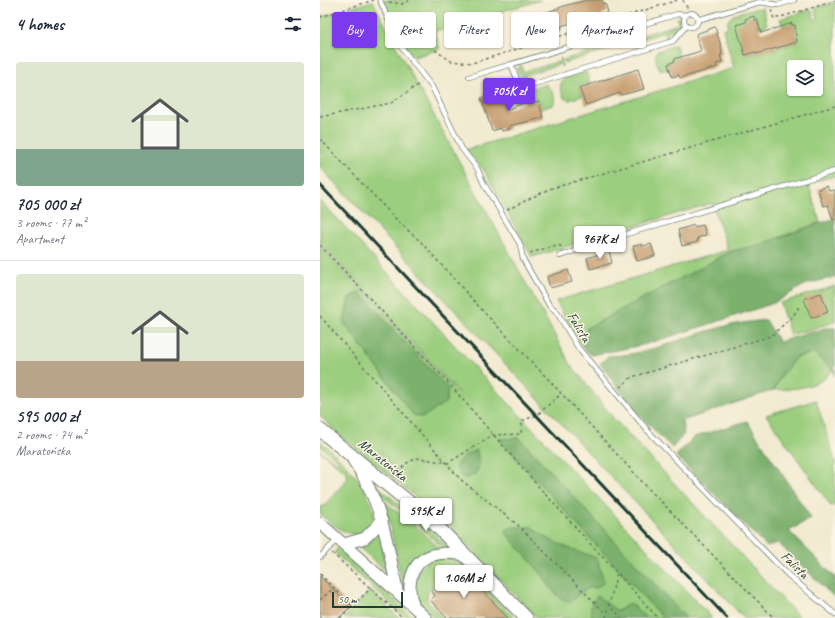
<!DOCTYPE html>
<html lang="en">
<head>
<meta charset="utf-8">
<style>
	:root { --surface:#fff; --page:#f2f2f3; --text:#1f2937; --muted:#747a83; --line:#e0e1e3; --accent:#7c3aed }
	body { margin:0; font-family:Caveat,sans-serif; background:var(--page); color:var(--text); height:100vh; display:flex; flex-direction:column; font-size:15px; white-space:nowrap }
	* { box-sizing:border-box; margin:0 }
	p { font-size:13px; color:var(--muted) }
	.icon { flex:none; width:22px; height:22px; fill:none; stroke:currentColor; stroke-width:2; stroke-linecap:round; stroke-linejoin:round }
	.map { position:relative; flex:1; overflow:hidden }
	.panel { display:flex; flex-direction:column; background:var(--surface); width:320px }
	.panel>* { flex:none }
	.guide { position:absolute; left:12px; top:12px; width:380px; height:36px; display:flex; gap:8px }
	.tools { position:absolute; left:467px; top:60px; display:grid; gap:8px }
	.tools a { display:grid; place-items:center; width:36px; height:36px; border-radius:4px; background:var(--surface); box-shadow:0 1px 3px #0004; font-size:20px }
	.scale { position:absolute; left:12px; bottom:10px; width:71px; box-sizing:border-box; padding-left:4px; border:2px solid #1f3d34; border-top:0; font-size:11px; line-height:14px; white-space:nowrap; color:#1f3d34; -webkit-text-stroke:3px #fcf5e5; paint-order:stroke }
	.price { position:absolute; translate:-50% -34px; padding:0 9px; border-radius:4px; background:#fff; color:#222; font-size:13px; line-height:26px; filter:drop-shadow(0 1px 2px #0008) }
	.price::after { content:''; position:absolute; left:50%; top:24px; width:12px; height:9px; margin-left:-6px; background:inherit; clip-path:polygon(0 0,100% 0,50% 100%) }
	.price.active { background:var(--accent); color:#fff }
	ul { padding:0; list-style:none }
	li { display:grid; align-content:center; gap:8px; height:212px; padding:0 16px }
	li+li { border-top:1px solid var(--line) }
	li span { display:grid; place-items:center; height:124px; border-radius:4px; color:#555 }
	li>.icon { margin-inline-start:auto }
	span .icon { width:72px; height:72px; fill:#fffc; stroke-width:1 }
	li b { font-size:17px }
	h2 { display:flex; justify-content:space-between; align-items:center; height:48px; padding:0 16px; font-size:17px }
	.tag { padding:0 14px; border-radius:4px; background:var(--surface); box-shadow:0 1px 3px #0004; font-size:14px; line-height:36px }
	.tag.active { background:var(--accent); color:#fff }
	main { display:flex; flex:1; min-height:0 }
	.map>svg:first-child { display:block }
	.green { fill:#9bce7e; stroke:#5d8659; fill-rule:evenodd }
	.forest { fill:#7cb16d; stroke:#4e7750 }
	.building { fill:#c69d70 }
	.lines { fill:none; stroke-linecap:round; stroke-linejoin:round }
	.service-casing { stroke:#697a6b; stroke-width:6 }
	.tertiary-casing { stroke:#697a6b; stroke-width:13 }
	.secondary-casing { stroke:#697a6b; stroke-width:15 }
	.path { stroke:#697a6b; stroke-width:1.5; stroke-dasharray:3 3; stroke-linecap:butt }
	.service { stroke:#fff; stroke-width:4.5 }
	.tertiary { stroke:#fff; stroke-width:11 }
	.secondary { stroke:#fff; stroke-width:13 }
	.rail { stroke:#1f3d34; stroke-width:3 }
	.labels { text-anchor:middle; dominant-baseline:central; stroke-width:3; stroke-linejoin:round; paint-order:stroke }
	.street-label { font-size:14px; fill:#1f3d34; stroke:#fcf5e5 }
</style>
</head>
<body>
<main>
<section class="panel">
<h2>4 homes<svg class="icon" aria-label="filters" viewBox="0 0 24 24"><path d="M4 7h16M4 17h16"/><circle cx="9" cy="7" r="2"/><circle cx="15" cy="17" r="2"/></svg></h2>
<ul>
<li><span style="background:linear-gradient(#dfe7d0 70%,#7fa58c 0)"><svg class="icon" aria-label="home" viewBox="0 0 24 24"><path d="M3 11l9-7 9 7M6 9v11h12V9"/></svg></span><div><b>705 000 zł</b><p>3 rooms · 77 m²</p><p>Apartment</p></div></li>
<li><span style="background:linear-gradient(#dfe7d0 70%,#b9a48a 0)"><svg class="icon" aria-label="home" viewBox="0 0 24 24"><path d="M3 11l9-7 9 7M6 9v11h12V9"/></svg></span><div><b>595 000 zł</b><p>2 rooms · 74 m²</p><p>Maratońska</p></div></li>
</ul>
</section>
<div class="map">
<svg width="515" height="618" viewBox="0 0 515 618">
	<rect width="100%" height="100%" fill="#fcf5e5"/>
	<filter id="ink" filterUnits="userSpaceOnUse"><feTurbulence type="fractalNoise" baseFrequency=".025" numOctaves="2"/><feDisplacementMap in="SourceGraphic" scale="8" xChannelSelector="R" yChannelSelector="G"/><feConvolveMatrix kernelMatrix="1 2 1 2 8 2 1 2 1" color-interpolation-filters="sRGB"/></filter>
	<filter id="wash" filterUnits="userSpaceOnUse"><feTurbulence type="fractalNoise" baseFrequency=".012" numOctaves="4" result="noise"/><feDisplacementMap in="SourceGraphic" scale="16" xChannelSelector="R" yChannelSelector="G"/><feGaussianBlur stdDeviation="0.9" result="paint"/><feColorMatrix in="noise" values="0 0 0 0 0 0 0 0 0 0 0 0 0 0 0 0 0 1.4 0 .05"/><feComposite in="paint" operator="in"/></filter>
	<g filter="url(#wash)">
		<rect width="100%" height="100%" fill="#f2ead0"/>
		<!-- green -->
		<path class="green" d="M62,0H221L115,31L120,49L94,57L81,41Z
			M53,1L78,50L251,365L295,420L480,618H424L0,167V17Z
			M515,2V176L488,183L500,222L442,244L412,251L267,328L263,348L236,301L408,250L392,203L212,257L164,170L145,150L414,68L403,29L408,27C404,12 432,9 443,8L447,25L440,28L437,19L435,20L434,17L425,19V55L435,52L436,54L451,48L452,50L461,47L460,45L465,46L477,42L475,25H472V24L463,26L460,19L490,10L492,11L495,20L498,19L495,10L496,8ZM474,67H496V89H474Z
			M357,18H361L363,23L355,35L353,30L347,31L349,39L346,40L344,32L308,44L307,40L358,24Z
			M304,41L305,45L244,63L243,60Z
			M356,45L359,58L348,64L350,70H341C337,66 334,57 337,51Z
			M240,61L241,64L205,75L206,80L203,78L197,70L201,65L203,72Z
			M266,72L270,83L259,86L262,96L249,100L244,98L240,87L243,79Z
			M226,84C232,89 237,98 233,105L221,109L219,101L212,103L211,101L205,102L199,86L209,89Z
			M0,200L161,374L392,618H366L199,438L180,439L343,618H217L122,518L24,439L0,416V246L138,394L139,393L0,243Z
			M515,286V322L470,335L460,303Z
			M494,353L512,369C503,388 472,389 454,390L461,376L476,357Z
			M496,400L515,461V505L511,506L446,415Z
			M0,441C20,457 55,491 54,520C42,549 15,527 0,514V507L4,506L28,478L26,472L0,451L17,463L19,461L0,446Z
			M56,485L107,527L129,548H123L95,522L59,493Z
			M61,499L97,527L119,548C99,551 85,569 85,589L83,587L69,521Z
			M59,532L67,572L39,547L49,542Z
			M18,548L94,618H86L14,552Z
			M113,558H132L142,563L194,618H189L141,567L132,569L108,591L107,601L124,618H114L99,603L94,591L99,569Z
			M51,590L79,618H23Z"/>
		<!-- forest -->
		<path class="forest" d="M515,218V277L486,284L454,303L396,322L323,345L272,355L263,348L267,328L412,251L442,244Z
			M40,293L128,389L126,402L103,417L93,415L24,323L29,297Z
			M446,320L459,342L505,328H515V376L512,369L494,353L476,357L461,376L454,390L362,421L364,434L352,448L316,412L280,364L288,356C325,356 360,338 395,329C412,324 429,322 446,320Z
			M427,421L491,518L469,531L515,577V598L458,543L447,547L356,456L374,437Z
			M199,438L366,618H343L179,439Z
			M157,450C159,464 162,473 147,478L142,477L136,468C138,458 148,453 157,450Z
			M192,527H212C230,544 255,550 277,558L284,582L276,588H269L260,593L249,603C229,592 232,587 220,572C209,558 195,546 185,531Z
			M277,596L296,610H300L308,604H312L326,618H272L271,606Z"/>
		<g id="blocks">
			<!-- building -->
			<path class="building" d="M268,0H282L283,4L285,3L288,12L282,14L283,16L272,20L271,17L248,24L241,26L242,29L231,32L230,30L225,31L222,14L247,5Z
				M434,16L435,20L437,19L441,33L472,23V25H475L477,42L436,54L435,52L425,55L416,25L426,22L425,19Z
				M395,27L401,46L402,55H400L402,62L396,64L397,67L387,70L360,78L359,75L352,77L348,64L355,61L354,59L381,51L376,34Z
				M318,69L324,89L301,95L300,93L266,105L259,88Z
				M180,92L186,110L211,100L212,103L219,101L223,118L189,126L190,129L182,131L181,128L172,131L161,98Z
				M507,186L509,191L515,190V220H513L508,205L503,206L498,189Z
				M374,225V227L383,225L386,235L377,238L378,242L362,246L358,230Z
				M322,244V246L331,244L335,256L317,261L313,246Z
				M289,251L292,263L270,269L267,258Z
				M248,270L252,282L230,288L227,277Z
				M501,293L508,312L491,318L484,299Z
				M133,570L138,575L143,570L188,618H127L110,600L115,596L111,591Z
				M0,576L30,607L19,618H0Z"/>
		</g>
	</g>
	<g filter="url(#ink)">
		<use href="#blocks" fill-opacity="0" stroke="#697a6b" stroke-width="1"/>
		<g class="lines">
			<defs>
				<path id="service" d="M60,0L78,43L112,87L142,149L157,168L164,184L200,244L203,259L229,305L236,311L259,349L328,431L468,575L515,614
					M364 20a7 7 0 1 1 14 0a7 7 0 1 1-14 0Z
					M377,20L440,2L458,5L474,0
					M191,64L198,81L211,85L353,41L367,25
					M149,77L358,14L366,15
					M240,256L277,243L515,171
					M0,557L17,540"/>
				<path id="tertiary" d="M33,460C61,500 68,544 77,590
					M0,523L106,618
					M24,544L45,538L62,521
					M93,604C85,582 93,557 118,554C127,552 137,554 146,555"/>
				<path id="secondary" d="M0,430L112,521L206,618"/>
			</defs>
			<!-- service casing -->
			<use href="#service" class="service-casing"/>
			<!-- tertiary casing -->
			<use href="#tertiary" class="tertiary-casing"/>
			<!-- secondary casing -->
			<use href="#secondary" class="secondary-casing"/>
			<!-- path -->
			<path class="path" d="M363,0L365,5L368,8
				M69,2L82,4L90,0
				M451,10L454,19L515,1
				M0,17L54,0
				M304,37L307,47
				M115,50L131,61L152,63L358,0
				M241,57L244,67
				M0,117L71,103L101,83
				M0,139L78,221L100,241L162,310L228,379L326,486L454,618
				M187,210L229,189L515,106
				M0,245L123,377L226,495L338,618
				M210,253L237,245L243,247
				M0,316L140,479L199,526L286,614
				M300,387L312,377L451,336L473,316L478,308L482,307
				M73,476L87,463L97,458L128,463L173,435L201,434L202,421L217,415L241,394
				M12,553L83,618
				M0,574L32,606
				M0,600L14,588
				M288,604L302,618
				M20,618L51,588
				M286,618L297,572"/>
			<!-- service -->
			<use href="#service" class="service"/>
			<!-- tertiary -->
			<use href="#tertiary" class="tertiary"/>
			<!-- secondary -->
			<use href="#secondary" class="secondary"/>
			<!-- rail -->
			<path class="rail" d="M0,185L407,618"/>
		</g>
	</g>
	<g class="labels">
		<!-- street labels -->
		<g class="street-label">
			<text transform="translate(259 327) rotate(58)">Falista</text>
			<text transform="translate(63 460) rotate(39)">Maratońska</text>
			<text transform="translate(475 565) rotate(44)">Falista</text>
		</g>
	</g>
</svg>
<div class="tools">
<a><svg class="icon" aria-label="layers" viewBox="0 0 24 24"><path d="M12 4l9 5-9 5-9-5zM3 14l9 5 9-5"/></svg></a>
</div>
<div class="scale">50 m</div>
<b class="price active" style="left:189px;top:112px">705K zł</b>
<b class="price" style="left:280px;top:260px">967K zł</b>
<b class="price" style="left:106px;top:532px">595K zł</b>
<b class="price" style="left:144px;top:599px">1.06M zł</b>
<div class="guide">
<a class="tag active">Buy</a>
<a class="tag">Rent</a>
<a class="tag">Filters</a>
<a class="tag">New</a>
<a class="tag">Apartment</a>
</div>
</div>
</main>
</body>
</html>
